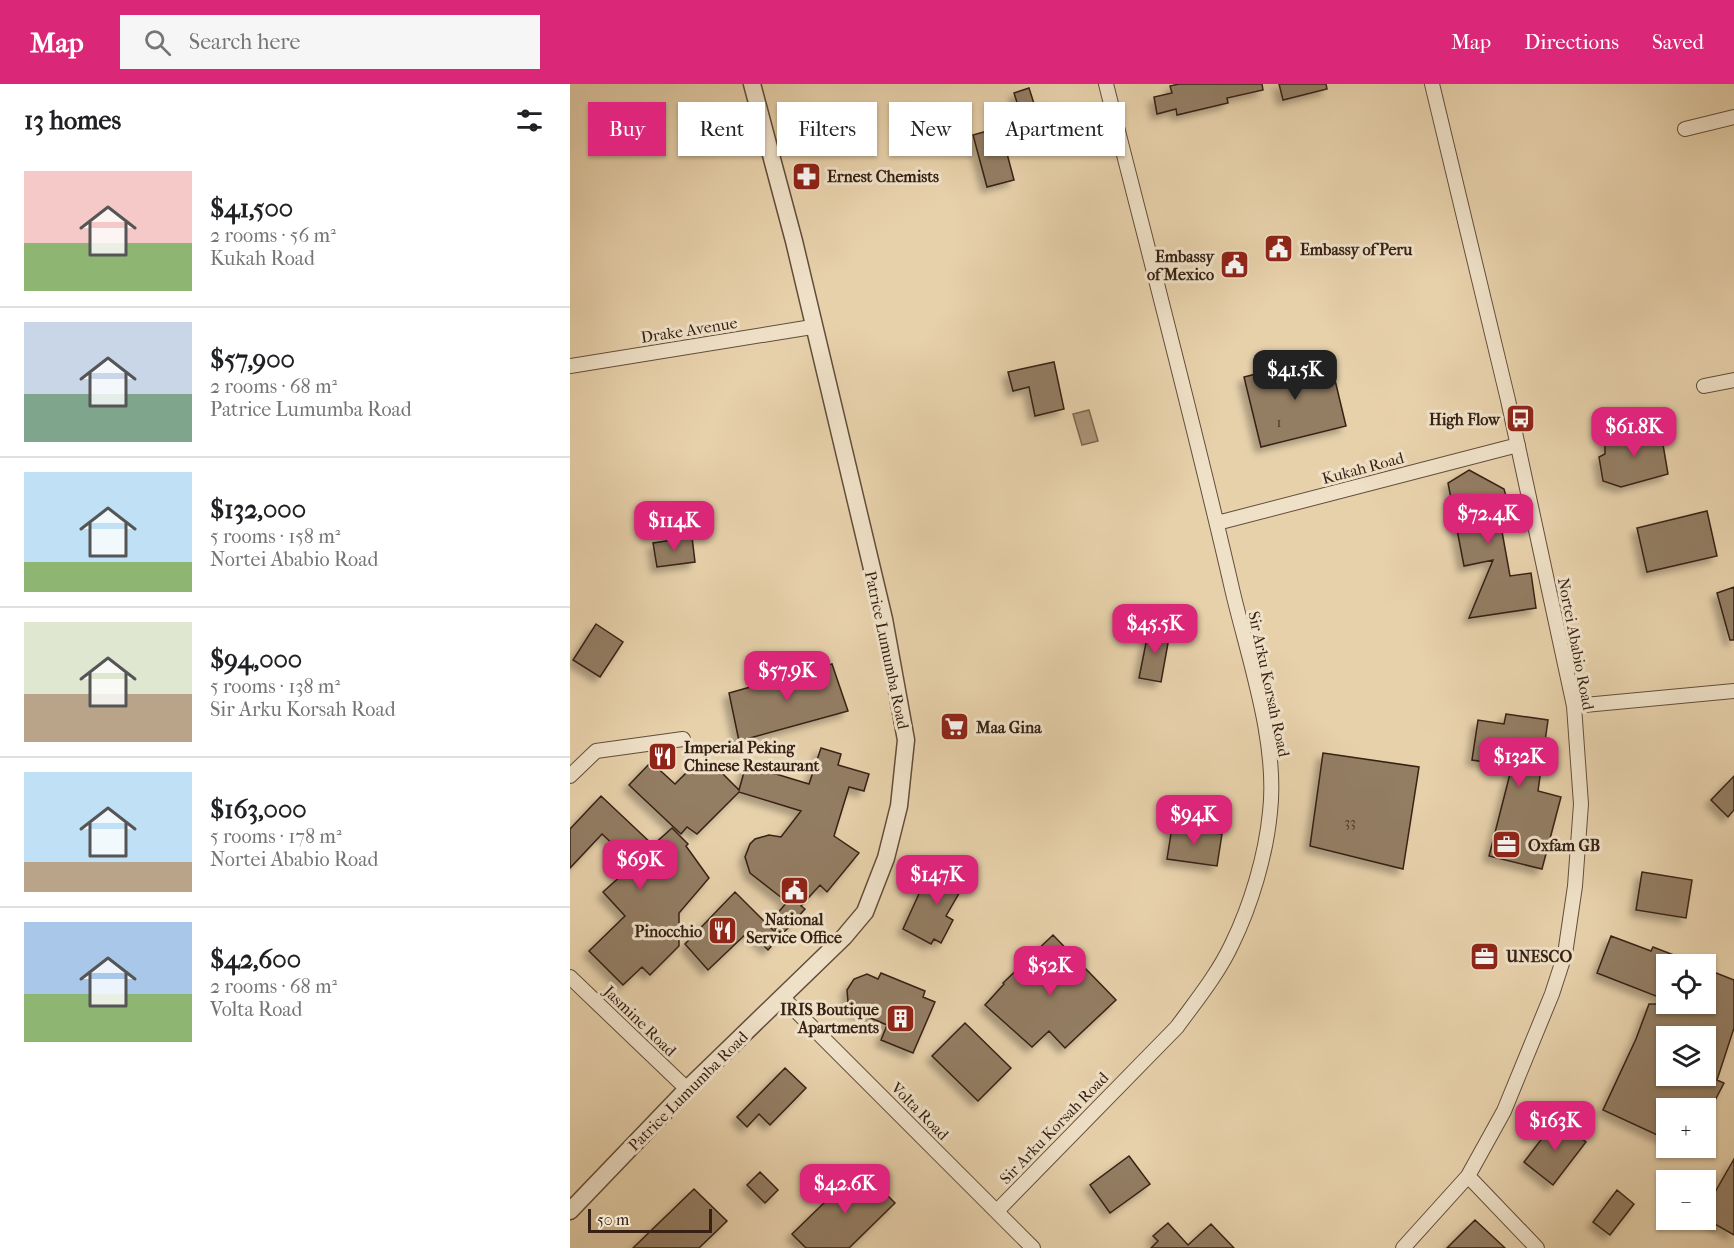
<!DOCTYPE html>
<html lang="en">
<head>
<meta charset="utf-8">
<style>
	:root { --surface:#fff; --page:#f6f6f6; --text:#202124; --muted:#757577; --line:#e0e0e0; --accent:#db2777 }
	body { margin:0; font-family:"IM FELL French Canon",serif; background:var(--page); color:var(--text); height:100vh; display:flex; flex-direction:column; font-size:22px; white-space:nowrap }
	* { box-sizing:border-box; margin:0 }
	p { font-size:20px; color:var(--muted) }
	.icon { flex:none; width:33px; height:33px; fill:none; stroke:currentColor; stroke-width:2; stroke-linecap:round; stroke-linejoin:round }
	.map { position:relative; flex:1; overflow:hidden }
	.details { display:flex; flex-direction:column; background:var(--surface); width:570px }
	.details>* { flex:none }
	.top-card { position:absolute; left:18px; top:18px; width:570px; height:54px; display:flex; gap:12px }
	.controls { position:absolute; left:1086px; top:870px; display:grid; gap:12px }
	.controls a { display:grid; place-items:center; width:60px; height:60px; border-radius:0px; background:var(--surface); box-shadow:0 2px 4px #0004; font-size:30px }
	.scale { position:absolute; left:18px; bottom:15px; width:124px; box-sizing:border-box; padding-left:6px; border:3px solid #372114; border-top:0; font-size:16px; line-height:21px; white-space:nowrap; color:#372114; -webkit-text-stroke:4px #efe1c8; paint-order:stroke }
	.price { position:absolute; translate:-50% -51px; padding:0 14px; border-radius:12px; background:var(--accent); color:#fff; font-size:20px; line-height:39px; filter:drop-shadow(0 2px 3px #0008) }
	.price::after { content:''; position:absolute; left:50%; top:36px; width:18px; height:14px; margin-left:-9px; background:inherit; clip-path:polygon(0 0,100% 0,50% 100%) }
	.price.on { background:#222; color:#fff }
	ul { padding:0; list-style:none }
	li { display:flex; align-items:center; gap:18px; height:150px; padding:0 24px }
	li+li { border-top:2px solid var(--line) }
	li span { display:grid; place-items:center; flex:none; width:168px; height:120px; border-radius:0px; color:#555 }
	li>.icon { margin-inline-start:auto }
	span .icon { width:72px; height:72px; fill:#fffc; stroke-width:1 }
	li b { font-size:26px }
	h2 { display:flex; justify-content:space-between; align-items:center; height:72px; padding:0 24px; font-size:26px }
	.chip { padding:0 21px; border-radius:0px; background:var(--surface); box-shadow:0 2px 4px #0004; font-size:21px; line-height:54px }
	.chip.on { background:var(--accent); color:#fff }
	header { display:flex; align-items:center; gap:36px; box-sizing:border-box; height:84px; padding:0 30px; background:var(--accent); color:#fff }
	header strong { font-size:28px }
	nav { display:flex; gap:33px; margin-inline-start:auto; font-size:21px }
	.search { width:420px; height:54px; background:var(--page); display:flex; align-items:center; gap:15px; box-sizing:border-box; padding:0 21px; border-radius:0px; color:var(--muted); font-size:22px }
	main { display:flex; flex:1; min-height:0 }
	.map>svg:first-child { display:block }
	.water { fill:#ab9578; stroke:#7d6750; stroke-width:1.5 }
	.building { fill:#937d63; stroke:#372114; stroke-width:1.5; fill-rule:evenodd; filter:url(#shadow) }
	.lines { fill:none; stroke-linecap:round; stroke-linejoin:round }
	.minor-casing { stroke:#634d3a; stroke-width:16 }
	.tertiary-casing { stroke:#634d3a; stroke-width:19 }
	.minor { stroke:#efe1c8; stroke-width:14 }
	.tertiary { stroke:#efe1c8; stroke-width:16 }
	.labels { text-anchor:middle; dominant-baseline:central; stroke-width:6; stroke-linejoin:round; paint-order:stroke }
	.number-label { font-size:14px; fill:#4e3828 }
	.poi-label { font-size:16px; font-weight:bold; fill:#372114; stroke:#efe1c8; text-anchor:start }
	.street-label { font-size:16px; fill:#372114; stroke:#efe1c8 }
</style>
</head>
<body>
<header>
<strong>Map</strong>
<div class="search"><svg class="icon" aria-label="search" viewBox="0 0 24 24"><circle cx="10" cy="10" r="6"/><path d="M15 15l6 6"/></svg>Search here</div>
<nav><a>Map</a><a>Directions</a><a>Saved</a></nav>
</header>
<main>
<section class="details">
<h2>13 homes<svg class="icon" aria-label="filters" viewBox="0 0 24 24"><path d="M4 7h16M4 17h16"/><circle cx="9" cy="7" r="2"/><circle cx="15" cy="17" r="2"/></svg></h2>
<ul>
<li><span style="background:linear-gradient(#f6c9c9 60%,#8fb573 0)"><svg class="icon" aria-label="home" viewBox="0 0 24 24"><path d="M3 11l9-7 9 7M6 9v11h12V9"/></svg></span><div><b>$41,500</b><p>2 rooms · 56 m²</p><p>Kukah Road</p></div></li>
<li><span style="background:linear-gradient(#c9d6e8 60%,#7fa58c 0)"><svg class="icon" aria-label="home" viewBox="0 0 24 24"><path d="M3 11l9-7 9 7M6 9v11h12V9"/></svg></span><div><b>$57,900</b><p>2 rooms · 68 m²</p><p>Patrice Lumumba Road</p></div></li>
<li><span style="background:linear-gradient(#bfe0f5 75%,#8fb573 0)"><svg class="icon" aria-label="home" viewBox="0 0 24 24"><path d="M3 11l9-7 9 7M6 9v11h12V9"/></svg></span><div><b>$132,000</b><p>5 rooms · 158 m²</p><p>Nortei Ababio Road</p></div></li>
<li><span style="background:linear-gradient(#dfe7d0 60%,#b9a48a 0)"><svg class="icon" aria-label="home" viewBox="0 0 24 24"><path d="M3 11l9-7 9 7M6 9v11h12V9"/></svg></span><div><b>$94,000</b><p>5 rooms · 138 m²</p><p>Sir Arku Korsah Road</p></div></li>
<li><span style="background:linear-gradient(#bfe0f5 75%,#b9a48a 0)"><svg class="icon" aria-label="home" viewBox="0 0 24 24"><path d="M3 11l9-7 9 7M6 9v11h12V9"/></svg></span><div><b>$163,000</b><p>5 rooms · 178 m²</p><p>Nortei Ababio Road</p></div></li>
<li><span style="background:linear-gradient(#a9c7e8 60%,#8fb573 0)"><svg class="icon" aria-label="home" viewBox="0 0 24 24"><path d="M3 11l9-7 9 7M6 9v11h12V9"/></svg></span><div><b>$42,600</b><p>2 rooms · 68 m²</p><p>Volta Road</p></div></li>
</ul>
</section>
<div class="map">
<svg width="1164" height="1164" viewBox="0 0 1164 1164">
	<defs>
		<filter id="shadow"><feDropShadow dx="-5.5" dy="5.5" stdDeviation="3" flood-color="#0004"/></filter>
	</defs>
	<rect width="100%" height="100%" fill="#e7d1ab"/>
	<filter id="stains"><feTurbulence type="fractalNoise" baseFrequency=".00333" numOctaves="4"/><feColorMatrix values="0 0 0 0 .2 0 0 0 0 .09 0 0 0 0 .02 0 0 0 .5 -.17"/></filter>
	<radialGradient id="worn" r=".72"><stop offset=".6" stop-color="#630" stop-opacity="0"/><stop offset="1" stop-color="#630" stop-opacity=".3"/></radialGradient>
	<!-- water -->
	<path class="water" d="M519,326L528,357L512,361L503,330Z"/>
	<!-- building -->
	<path class="building" d="M609,0H692L693,6L657,14L658,19L607,31L606,25L587,30L584,13L602,9L600,2Z
		M709,0H756L757,5L713,16Z
		M459,4L468,32L502,23L507,43L435,62L444,96L417,103L403,51L453,37L444,9Z
		M759,271L776,342L691,363L674,293Z
		M484,278L494,325L465,332L459,303L443,307L438,288Z
		M1090,343L1098,390L1051,403L1033,397L1029,373L1035,370V357Z
		M899,386L934,405L939,422L929,431L940,492L961,489L966,524L899,534L923,476L894,482L878,399Z
		M1137,427L1147,472L1077,488L1067,444Z
		M122,453L125,478L87,483L83,459Z
		M1164,503V556H1160L1147,509Z
		M26,540L53,558L30,593L3,576Z
		M579,544L600,548L591,598L569,594Z
		M262,580L278,627L169,657L159,609Z
		M936,630L978,636L968,707L991,713L972,785L919,772L942,682L902,676L908,636L934,640Z
		M251,664L271,670L268,681L299,690L294,707L279,703L264,752L289,769L257,808L250,801L231,822L235,825L198,866L179,847L138,886L115,860L165,808L208,851L201,837L217,818L180,789L175,773L180,760L185,755L199,751L211,753L231,727L169,708L127,750L117,743L111,750L59,701L81,678L105,700L124,681L130,687L140,677L169,706L176,681L239,700Z
		M753,669L849,683L833,785L740,762Z
		M1164,692V726L1158,733L1141,716Z
		M31,712L83,761L102,744L118,760L116,762L139,794L109,829V862L80,891L72,883L53,901L19,867L55,832L33,808L64,780L32,750L0,784V745Z
		M602,743L652,750L647,782L597,775Z
		M386,776L403,785L376,832L383,836L371,859L364,855L361,860L333,845L353,801L367,809Z
		M1072,788L1122,796L1116,834L1066,826Z
		M483,851L546,916L495,964L479,947L462,963L415,921L434,900L433,899Z
		M1041,852L1081,867L1083,863L1127,880H1096V916L1027,889Z
		M1136,885L1164,896V944L1147,996L1154,999L1141,1024H1096V1055L1033,1026L1066,955L1079,920H1136ZM1096,952H1136V992H1096Z
		M311,889L355,907L353,913L365,918L343,969L311,956L317,941L284,927L278,918L277,906L284,895L297,890L308,895Z
		M395,939L441,984L408,1017L362,972Z
		M215,984L236,1004L200,1041L189,1030L177,1043L167,1033Z
		M986,1036L1016,1058L983,1101L954,1078Z
		M559,1072L580,1100L540,1129L520,1101Z
		M1164,1075V1151L1136,1135V1124Z
		M290,1084L325,1119L279,1164H236L222,1150Z
		M190,1088L208,1106L195,1119L177,1101Z
		M124,1105L157,1137L129,1164H63Z
		M1047,1106L1064,1120L1040,1151L1023,1138Z
		M905,1136L935,1164H877Z
		M598,1139L618,1161L641,1140L664,1164H581L588,1157L583,1152Z"/>
	<g class="lines">
		<defs>
			<path id="minor" d="M1115,45L1164,33
				M0,282L242,243
				M1134,302L1164,296
				M647,439L948,361
				M1004,622L1164,607
				M0,692L26,667L113,655
				M0,893L117,1005
				M213,914L463,1164
				M898,1092L967,1164
				M427,1127L607,943C626,917 648,890 662,860C681,821 696,771 700,728C708,659 679,576 663,509C624,339 579,170 536,0
				M833,1164L898,1092L934,1027L982,910L995,870L1005,802L1011,720L1004,622L938,316L862,0"/>
			<path id="tertiary" d="M0,1127L117,1005L274,853L295,828L316,774L329,722L336,656L314,535L224,157L182,0"/>
		</defs>
		<!-- minor casing -->
		<use href="#minor" class="minor-casing"/>
		<!-- tertiary casing -->
		<use href="#tertiary" class="tertiary-casing"/>
		<!-- minor -->
		<use href="#minor" class="minor"/>
		<!-- tertiary -->
		<use href="#tertiary" class="tertiary"/>
	</g>
	<!-- icons -->
	<defs>
		<symbol id="pharmacy-square" viewBox="-11 -11 22 22"><rect x="-9" y="-9" width="18" height="18" rx="4" fill="#8f2418" stroke="#efe1c8"/><path d="M-2-6h4v4h4v4h-4v4h-4v-4h-4v-4h4Z" fill="#fff"/></symbol>
		<symbol id="civic-square" viewBox="-11 -11 22 22"><rect x="-9" y="-9" width="18" height="18" rx="4" fill="#8f2418" stroke="#efe1c8"/><path d="M-.6-6.5H3V-4.5H.6V-3L4-1V1h2V6H-6V1h2V-1L-.6-3ZM-1.2 2.5V6h2.4V2.5Z" fill="#fff"/></symbol>
		<symbol id="bus-square" viewBox="-11 -11 22 22"><rect x="-9" y="-9" width="18" height="18" rx="4" fill="#8f2418" stroke="#efe1c8"/><path d="M-5-6H5V4H4V6H2V4H-2V6H-4V4H-5ZM-3.5-4V0h7V-4ZM-3.5 1.2v1.5H-2V1.2ZM2 1.2v1.5H3.5V1.2Z" fill="#fff"/></symbol>
		<symbol id="supermarket-square" viewBox="-11 -11 22 22"><rect x="-9" y="-9" width="18" height="18" rx="4" fill="#8f2418" stroke="#efe1c8"/><path d="M-6-5.5h2.5l.6 2H6L4.5 2H-2.5L-4.4-4H-6ZM-1.5 3.2a1.3 1.3 0 1 0 .1 0ZM3 3.2a1.3 1.3 0 1 0 .1 0Z" fill="#fff"/></symbol>
		<symbol id="restaurant-square" viewBox="-11 -11 22 22"><rect x="-9" y="-9" width="18" height="18" rx="4" fill="#8f2418" stroke="#efe1c8"/><path d="M-5-6h1v4h1v-4h1v4h1v-4h1v5L-1.5 .5V6h-2V.5L-5-1ZM5-6V6H3V1.5H1.5Q1.5-4 5-6Z" fill="#fff"/></symbol>
		<symbol id="office-square" viewBox="-11 -11 22 22"><rect x="-9" y="-9" width="18" height="18" rx="4" fill="#8f2418" stroke="#efe1c8"/><path d="M-6-3h4V-5.5h4V-3h4V5H-6ZM-1-4.5V-3h2v-1.5ZM-6 0V1H6V0Z" fill="#fff"/></symbol>
		<symbol id="building-square" viewBox="-11 -11 22 22"><rect x="-9" y="-9" width="18" height="18" rx="4" fill="#8f2418" stroke="#efe1c8"/><path d="M-4-6H4V6H1V3H-1V6H-4ZM-2.5-4.3h1.7v1.8h-1.7ZM.8-4.3h1.7v1.8H.8ZM-2.5-1h1.7V.8h-1.7ZM.8-1h1.7V.8H.8Z" fill="#fff"/></symbol>
	</defs>
	<g fill-rule="evenodd">
		<use href="#pharmacy-square" x="220" y="76" width="33" height="33"/>
		<use href="#civic-square" x="692" y="148" width="33" height="33"/>
		<use href="#civic-square" x="648" y="164" width="33" height="33"/>
		<use href="#bus-square" x="934" y="318" width="33" height="33"/>
		<use href="#supermarket-square" x="368" y="626" width="33" height="33"/>
		<use href="#restaurant-square" x="76" y="656" width="33" height="33"/>
		<use href="#office-square" x="920" y="744" width="33" height="33"/>
		<use href="#civic-square" x="208" y="790" width="33" height="33"/>
		<use href="#restaurant-square" x="136" y="830" width="33" height="33"/>
		<use href="#office-square" x="898" y="856" width="33" height="33"/>
		<use href="#building-square" x="314" y="918" width="33" height="33"/>
	</g>
	<g class="labels">
		<!-- number labels -->
		<g class="number-label">
			<text x="709" y="338">1</text>
			<text x="780" y="738">33</text>
		</g>
		<!-- poi labels -->
		<g class="poi-label">
			<text x="257" y="92">Ernest Chemists</text>
			<text x="730" y="165">Embassy of Peru</text>
			<text x="644" y="172" text-anchor="end">Embassy<tspan x="644" dy="18">of Mexico</tspan></text>
			<text x="930" y="335" text-anchor="end">High Flow</text>
			<text x="406" y="643">Maa Gina</text>
			<text x="114" y="663">Imperial Peking<tspan x="114" dy="18">Chinese Restaurant</tspan></text>
			<text x="958" y="761">Oxfam GB</text>
			<text x="224" y="835" text-anchor="middle">National<tspan x="224" dy="18">Service Office</tspan></text>
			<text x="132" y="847" text-anchor="end">Pinocchio</text>
			<text x="936" y="872">UNESCO</text>
			<text x="309" y="925" text-anchor="end">IRIS Boutique<tspan x="309" dy="18">Apartments</tspan></text>
		</g>
		<!-- street labels -->
		<g class="street-label">
			<text transform="translate(119 246) rotate(-9)">Drake Avenue</text>
			<text transform="translate(793 384) rotate(-15)">Kukah Road</text>
			<text transform="translate(1006 560) rotate(79)">Nortei Ababio Road</text>
			<text transform="translate(317 566) rotate(78)">Patrice Lumumba Road</text>
			<text transform="translate(699 600) rotate(78)">Sir Arku Korsah Road</text>
			<text transform="translate(70 937) rotate(44)">Jasmine Road</text>
			<text transform="translate(118 1007) rotate(-45)">Patrice Lumumba Road</text>
			<text transform="translate(350 1027) rotate(45)">Volta Road</text>
			<text transform="translate(484 1044) rotate(-46)">Sir Arku Korsah Road</text>
		</g>
	</g>
	<rect width="100%" height="100%" filter="url(#stains)"/>
	<rect width="100%" height="100%" fill="url(#worn)"/>
</svg>
<div class="controls">
<a><svg class="icon" aria-label="locate" viewBox="0 0 24 24"><circle cx="12" cy="12" r="6"/><path d="M12 2v4M12 18v4M2 12h4M18 12h4"/></svg></a>
<a><svg class="icon" aria-label="layers" viewBox="0 0 24 24"><path d="M12 4l9 5-9 5-9-5zM3 14l9 5 9-5"/></svg></a>
<a>+</a>
<a>−</a>
</div>
<div class="scale">50 m</div>
<b class="price on" style="left:725px;top:317px">$41.5K</b>
<b class="price" style="left:1064px;top:374px">$61.8K</b>
<b class="price" style="left:918px;top:461px">$72.4K</b>
<b class="price" style="left:104px;top:468px">$114K</b>
<b class="price" style="left:585px;top:571px">$45.5K</b>
<b class="price" style="left:217px;top:618px">$57.9K</b>
<b class="price" style="left:949px;top:704px">$132K</b>
<b class="price" style="left:624px;top:762px">$94K</b>
<b class="price" style="left:70px;top:807px">$69K</b>
<b class="price" style="left:367px;top:822px">$147K</b>
<b class="price" style="left:480px;top:913px">$52K</b>
<b class="price" style="left:985px;top:1068px">$163K</b>
<b class="price" style="left:275px;top:1131px">$42.6K</b>
<div class="top-card">
<a class="chip on">Buy</a>
<a class="chip">Rent</a>
<a class="chip">Filters</a>
<a class="chip">New</a>
<a class="chip">Apartment</a>
</div>
</div>
</main>
</body>
</html>
